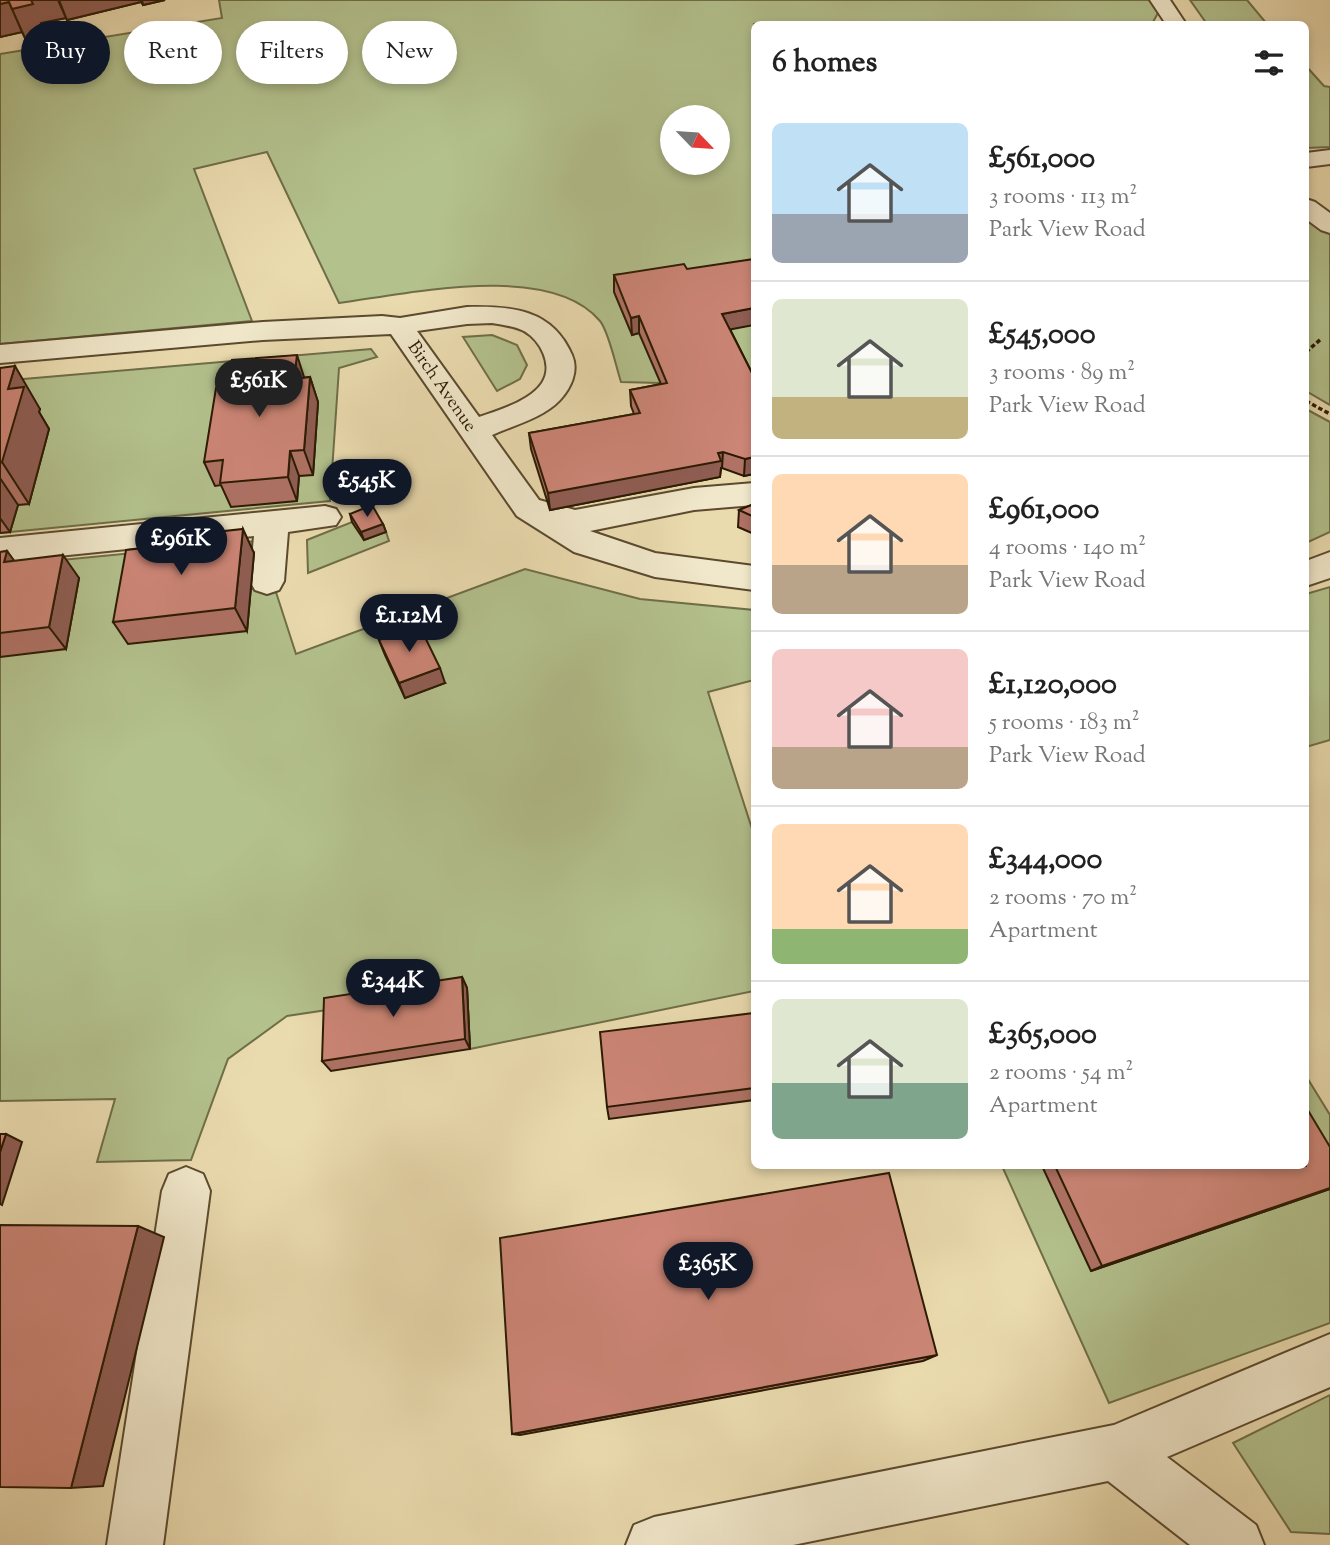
<!DOCTYPE html>
<html lang="en">
<head>
<meta charset="utf-8">
<style>
	:root { --surface:#fff; --page:#f2f2f2; --text:#222; --muted:#767676; --line:#e0e0e0; --accent:#111827 }
	body { margin:0; font-family:"Sorts Mill Goudy",serif; background:var(--page); color:var(--text); height:100vh; display:flex; flex-direction:column; font-size:26px; white-space:nowrap }
	* { box-sizing:border-box; margin:0 }
	p { font-size:23px; color:var(--muted) }
	.icon { flex:none; width:38px; height:38px; fill:none; stroke:currentColor; stroke-width:2; stroke-linecap:round; stroke-linejoin:round }
	.map { position:relative; flex:1; overflow:hidden }
	.sheet { position:absolute; left:751px; top:21px; width:558px; height:1148px; display:flex; flex-direction:column; background:var(--surface); border-radius:10px; box-shadow:0 4px 10px #0003 }
	.sheet>* { flex:none }
	.hud { position:absolute; left:21px; top:21px; width:625px; height:63px; display:flex; gap:14px }
	.needle { width:46px; rotate:115deg }
	.buttons { position:absolute; left:660px; top:105px; display:grid; gap:14px }
	.buttons a { display:grid; place-items:center; width:70px; height:70px; border-radius:50%; background:var(--surface); box-shadow:0 4px 10px #0003; font-size:35px }
	.price { position:absolute; translate:-50% -60px; padding:0 16px; border-radius:24px; background:var(--accent); color:#fff; font-size:23px; line-height:46px; filter:drop-shadow(0 2px 4px #0008) }
	.price::after { content:''; position:absolute; left:50%; top:42px; width:21px; height:16px; margin-left:-10px; background:inherit; clip-path:polygon(0 0,100% 0,50% 100%) }
	.price.selected { background:#222; color:#fff }
	ul { padding:0; list-style:none }
	li { display:flex; align-items:center; gap:21px; height:175px; padding:0 21px }
	li+li { border-top:2px solid var(--line) }
	li span { display:grid; place-items:center; flex:none; width:196px; height:140px; border-radius:10px; color:#555 }
	li>.icon { margin-inline-start:auto }
	span .icon { width:84px; height:84px; fill:#fffc; stroke-width:1 }
	li b { font-size:30px }
	h2 { display:flex; justify-content:space-between; align-items:center; height:84px; padding:0 21px; font-size:30px }
	.tag { padding:0 24px; border-radius:32px; background:var(--surface); box-shadow:0 4px 10px #0003; font-size:24px; line-height:63px }
	.tag.selected { background:var(--accent); color:#fff }
	.map>svg:first-child { display:block }
	.green { fill:#b3c18d; stroke:#6f6e48; stroke-width:2; fill-rule:evenodd }
	.lines { fill:none; stroke-linecap:round; stroke-linejoin:round }
	.minor-casing { stroke:#5b4a2e; stroke-width:4 }
	.path { stroke:#2b1a03; stroke-width:3.5; stroke-dasharray:4.5 2.5; stroke-linecap:butt }
	.minor { fill:#f1e8cb; fill-rule:evenodd }
	.wall { fill:#af7265; stroke:#2b1a03; stroke-width:2 }
	.shaded-wall { fill:#8f5d53; stroke:#2b1a03; stroke-width:2 }
	.building { fill:#cc8576; stroke:#2b1a03; stroke-width:2 }
	.labels { text-anchor:middle; dominant-baseline:central; stroke-width:5; stroke-linejoin:round; paint-order:stroke }
	.far-street-label { font-size:18px; fill:#2b1a03; stroke:#f1e8cb }
</style>
</head>
<body>
<div class="map">
<svg width="1330" height="1545" viewBox="0 0 1330 1545">
	<rect width="100%" height="100%" fill="#eadbaf"/>
	<filter id="stains"><feTurbulence type="fractalNoise" baseFrequency=".00286" numOctaves="4"/><feColorMatrix values="0 0 0 0 .2 0 0 0 0 .09 0 0 0 0 .02 0 0 0 .5 -.17"/></filter>
	<radialGradient id="worn" r=".72"><stop offset=".6" stop-color="#630" stop-opacity="0"/><stop offset="1" stop-color="#630" stop-opacity=".3"/></radialGradient>
	<!-- green -->
	<path class="green" d="M219,0H1152L1159,11L1152,24H754V420L660,383L621,382C616,367 609,332 600,321C550,261 407,294 339,303L267,152L194,169L252,321L0,344V54L222,18ZM672,117H718V163H672Z
		M1190,0H1247L1267,24H1207Z
		M1306,66L1324,86L1330,87V147L1306,148Z
		M1306,215L1330,231V405L1306,391Z
		M492,335L517,345L527,365L520,379L497,391L463,337Z
		M371,349L377,357L339,368L330,501L0,533V381Z
		M1306,409L1330,422V532L1306,543Z
		M352,522L386,532L389,541L308,573L307,540Z
		M257,541L251,589L274,586L296,654L525,569L640,599L754,610V680L708,692L754,835V991L470,1049L467,989L287,1016L228,1059L191,1160L97,1162L115,1099L0,1101V566Z
		M1330,587V740L1306,747V594Z
		M1306,1076L1330,1115V1323L1109,1403L1002,1166H1306Z
		M1330,1395V1534L1291,1532L1233,1443Z"/>
	<g class="lines">
		<defs>
			<path id="minor" d="M1150,0H1170L1186,24H1166Z
				M1330,150V164L1306,167V153Z
				M1306,199L1315,202L1330,213V233L1321,230L1306,219Z
				M467,307C512,306 552,309 572,355C579,371 571,388 560,400C543,418 514,425 492,435L539,500L575,510L694,488L754,483V505L694,510L590,531L655,553L754,566V590L655,577L574,552L517,516L391,334L263,340L0,363V345L263,322L382,316L400,318ZM492,323C503,325 514,326 524,331C540,340 554,365 542,383C530,401 499,410 479,417L417,331L467,324Z
				M325,506L336,509L341,517L336,525L288,532L284,581L279,590L267,594L255,590L250,581L254,536L0,562V538Z
				M1330,552V578L1306,586V561Z
				M186,1167L203,1174L210,1191L163,1545H107L162,1191L169,1174Z
				M1330,1334V1387L1167,1457L1256,1525L1264,1545H1190L1108,1481L793,1545H626L634,1525L654,1517L1114,1425Z"/>
		</defs>
		<!-- minor casing -->
		<use href="#minor" class="minor-casing"/>
		<!-- path -->
		<path class="path" d="M1306,352L1321,339
			M1306,401L1330,414"/>
		<!-- minor -->
		<use href="#minor" class="minor"/>
	</g>
	<!-- wall -->
	<path class="wall" d="M0,0H165L143,5L141,2L67,20L66,18L41,23L46,34L25,38L22,32L0,37Z
		M687,269L730,329L754,377V474L744,476L722,468H721L720,477L550,510L531,449L529,433L634,414L631,406L630,390L661,384L639,333L632,335L614,292V275Z
		M0,368L40,409L39,412L49,429L29,504L18,505L10,532L0,533Z
		M310,377L318,402L313,475L299,476L297,501L231,507L221,485L215,486L204,462L304,378Z
		M754,504V534L738,527L739,510Z
		M350,514L383,524L386,532L364,540L352,522Z
		M7,551L14,561L79,578L66,649L0,657V552Z
		M254,553L247,631L128,644L113,622Z
		M379,640L445,683L405,698L385,655Z
		M462,977L467,988L470,1049L331,1071L322,1061Z
		M754,1013V1100L609,1119L607,1107Z
		M1042,1166H1306L1330,1189L1091,1271Z
		M937,1355L923,1361L520,1435L512,1434Z"/>
	<!-- shaded-wall -->
	<path class="shaded-wall" d="M30,0H58L66,18L41,23L46,34L25,38L12,9Z
		M59,0H141V2L67,20Z
		M142,0H165L143,5Z
		M9,2L22,32L0,37V4Z
		M754,308V325L722,331V314Z
		M639,316V333L632,335L631,318Z
		M297,355L305,380L294,379Z
		M15,366L40,409L39,412L49,429L29,504L2,462L8,389Z
		M310,377L318,402L313,475L304,450Z
		M290,451L299,476L297,501L288,477Z
		M723,452L722,468H721L720,477L550,510L548,493Z
		M754,457V474L744,476L745,459Z
		M0,478L18,505L10,532L0,518Z
		M383,524L386,532L364,540L361,532Z
		M243,529L254,553L247,631L235,608Z
		M7,551L24,574L4,562Z
		M63,555L79,578L66,649L49,627Z
		M440,668L445,683L405,698L399,683Z
		M462,977L467,988L470,1049L465,1039Z
		M6,1134L22,1142L2,1205L0,1204V1152Z
		M1330,1188V1189L1091,1271L1102,1266Z
		M138,1226L164,1237L103,1486L71,1488Z"/>
	<!-- building -->
	<path class="building" d="M0,0H31L33,4L12,9L9,2L0,4Z
		M754,259V308L722,314L754,377V409H753L754,413V457L745,459L723,452L718,453L721,461L548,493L529,433L640,413L630,390L667,383L639,316L631,318L614,275L684,264L687,269Z
		M297,355L294,379L310,377L304,450L290,451L288,477L220,483L223,460L204,462L216,388L229,385L232,360Z
		M15,366L8,389L24,387L2,462L0,463V368Z
		M754,504V517L739,510Z
		M372,505L383,524L361,532L350,514Z
		M243,529L235,608L113,622L126,550L178,544L179,536Z
		M7,551L4,562L63,555L49,627L0,633V552Z
		M419,625L440,668L399,683L379,640Z
		M462,977L465,1039L322,1061L324,998Z
		M754,1013V1088L607,1107L600,1032Z
		M1306,1107L1330,1147V1188L1102,1266L1055,1166H1306Z
		M0,1134H6L0,1152Z
		M889,1173L937,1355L512,1434L500,1238Z
		M0,1225L138,1226L71,1488L0,1487Z"/>
	<g class="labels">
		<!-- far-street labels -->
		<g class="far-street-label">
			<text transform="translate(441 387) rotate(55)">Birch Avenue</text>
		</g>
	</g>
	<rect width="100%" height="100%" filter="url(#stains)"/>
	<rect width="100%" height="100%" fill="url(#worn)"/>
</svg>
<div class="buttons">
<a><svg class="needle" viewBox="-14 -14 28 28"><path d="M0-13l5 13h-10z" fill="#e53935"/><path d="M0 13l5-13h-10z" fill="#767676"/></svg></a>
</div>
<b class="price selected" style="left:259px;top:419px">£561K</b>
<b class="price" style="left:367px;top:519px">£545K</b>
<b class="price" style="left:181px;top:577px">£961K</b>
<b class="price" style="left:409px;top:654px">£1.12M</b>
<b class="price" style="left:393px;top:1019px">£344K</b>
<b class="price" style="left:708px;top:1302px">£365K</b>
<div class="hud">
<a class="tag selected">Buy</a>
<a class="tag">Rent</a>
<a class="tag">Filters</a>
<a class="tag">New</a>
</div>
<section class="sheet">
<h2>6 homes<svg class="icon" aria-label="filters" viewBox="0 0 24 24"><path d="M4 7h16M4 17h16"/><circle cx="9" cy="7" r="2"/><circle cx="15" cy="17" r="2"/></svg></h2>
<ul>
<li><span style="background:linear-gradient(#bfe0f5 65%,#9aa5b1 0)"><svg class="icon" aria-label="home" viewBox="0 0 24 24"><path d="M3 11l9-7 9 7M6 9v11h12V9"/></svg></span><div><b>£561,000</b><p>3 rooms · 113 m²</p><p>Park View Road</p></div></li>
<li><span style="background:linear-gradient(#dfe7d0 70%,#c2b280 0)"><svg class="icon" aria-label="home" viewBox="0 0 24 24"><path d="M3 11l9-7 9 7M6 9v11h12V9"/></svg></span><div><b>£545,000</b><p>3 rooms · 89 m²</p><p>Park View Road</p></div></li>
<li><span style="background:linear-gradient(#ffd9b3 65%,#b9a48a 0)"><svg class="icon" aria-label="home" viewBox="0 0 24 24"><path d="M3 11l9-7 9 7M6 9v11h12V9"/></svg></span><div><b>£961,000</b><p>4 rooms · 140 m²</p><p>Park View Road</p></div></li>
<li><span style="background:linear-gradient(#f6c9c9 70%,#b9a48a 0)"><svg class="icon" aria-label="home" viewBox="0 0 24 24"><path d="M3 11l9-7 9 7M6 9v11h12V9"/></svg></span><div><b>£1,120,000</b><p>5 rooms · 183 m²</p><p>Park View Road</p></div></li>
<li><span style="background:linear-gradient(#ffd9b3 75%,#8fb573 0)"><svg class="icon" aria-label="home" viewBox="0 0 24 24"><path d="M3 11l9-7 9 7M6 9v11h12V9"/></svg></span><div><b>£344,000</b><p>2 rooms · 70 m²</p><p>Apartment</p></div></li>
<li><span style="background:linear-gradient(#dfe7d0 60%,#7fa58c 0)"><svg class="icon" aria-label="home" viewBox="0 0 24 24"><path d="M3 11l9-7 9 7M6 9v11h12V9"/></svg></span><div><b>£365,000</b><p>2 rooms · 54 m²</p><p>Apartment</p></div></li>
</ul>
</section>
</div>
</body>
</html>
